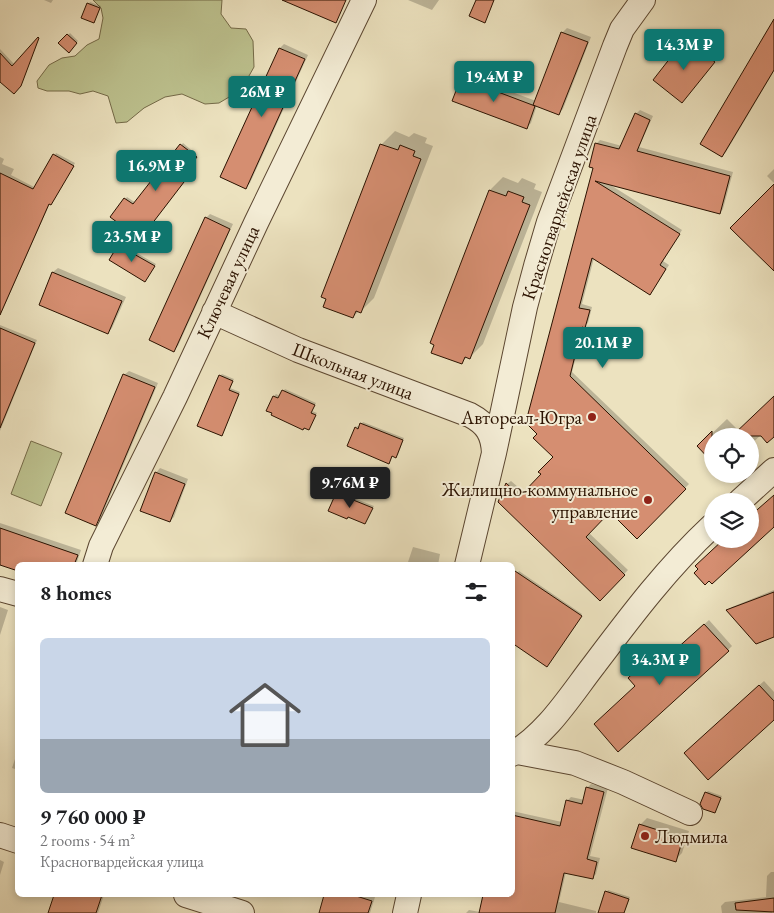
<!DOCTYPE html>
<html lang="en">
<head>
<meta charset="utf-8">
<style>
	:root { --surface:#fff; --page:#f2f2f2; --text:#202124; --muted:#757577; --line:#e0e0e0; --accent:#0f766e }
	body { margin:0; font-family:"EB Garamond",serif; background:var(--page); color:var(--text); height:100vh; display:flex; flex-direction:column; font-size:19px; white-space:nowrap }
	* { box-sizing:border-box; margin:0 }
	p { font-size:16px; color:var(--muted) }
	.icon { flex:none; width:28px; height:28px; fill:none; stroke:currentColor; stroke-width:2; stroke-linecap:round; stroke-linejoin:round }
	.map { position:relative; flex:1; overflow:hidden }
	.details { position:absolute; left:15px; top:562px; width:500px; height:335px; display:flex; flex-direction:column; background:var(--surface); border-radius:8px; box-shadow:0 2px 8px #0003 }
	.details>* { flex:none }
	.buttons { position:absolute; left:704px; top:428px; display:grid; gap:10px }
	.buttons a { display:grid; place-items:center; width:55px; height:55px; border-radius:50%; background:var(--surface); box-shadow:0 2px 8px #0003; font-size:25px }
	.price { position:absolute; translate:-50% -42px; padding:0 11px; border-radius:5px; background:var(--accent); color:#fff; font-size:16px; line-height:32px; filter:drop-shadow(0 1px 2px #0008) }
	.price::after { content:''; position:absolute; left:50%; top:30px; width:15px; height:11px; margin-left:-8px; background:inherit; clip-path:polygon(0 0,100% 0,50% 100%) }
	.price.on { background:#222; color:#fff }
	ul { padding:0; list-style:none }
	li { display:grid; align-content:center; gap:10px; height:265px; padding:0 25px }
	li+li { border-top:1px solid var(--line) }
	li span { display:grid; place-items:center; height:155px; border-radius:8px; color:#555 }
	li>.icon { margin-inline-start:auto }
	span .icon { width:90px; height:90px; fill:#fffc; stroke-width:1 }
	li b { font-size:21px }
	h2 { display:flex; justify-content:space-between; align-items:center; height:60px; padding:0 25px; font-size:21px }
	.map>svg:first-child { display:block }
	.green { fill:#bdc28f; stroke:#746a48 }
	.shadow { fill:#0003 }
	.building { fill:#d58e71; stroke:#2b1200 }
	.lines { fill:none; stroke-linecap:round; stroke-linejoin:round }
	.minor-casing { stroke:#5b4630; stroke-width:26 }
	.minor { stroke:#f3ecd5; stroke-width:24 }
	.poi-dot { fill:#8f2418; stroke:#f3ecd5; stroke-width:2 }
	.labels { text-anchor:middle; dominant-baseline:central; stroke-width:4; stroke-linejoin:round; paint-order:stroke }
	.street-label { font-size:19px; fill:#2b1200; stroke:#f3ecd5 }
	.poi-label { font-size:19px; fill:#2b1200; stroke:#f3ecd5; text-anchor:end }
</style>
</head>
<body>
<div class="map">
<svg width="774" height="913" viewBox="0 0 774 913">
	<rect width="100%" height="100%" fill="#ece2bf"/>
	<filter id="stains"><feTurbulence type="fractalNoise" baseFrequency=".004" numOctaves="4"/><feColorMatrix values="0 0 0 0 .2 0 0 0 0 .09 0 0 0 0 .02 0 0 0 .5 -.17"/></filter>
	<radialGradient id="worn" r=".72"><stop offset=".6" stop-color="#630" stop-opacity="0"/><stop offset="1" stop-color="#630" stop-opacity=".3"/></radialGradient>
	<!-- green -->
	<path class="green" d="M93,0H222L221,14L231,28L246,29L253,41L254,67L241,90L219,103L205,104L182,94L165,97L144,108L127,122L116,123L108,96L93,91L80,94L69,91H47L38,88L37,81L49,65L62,58L75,56L87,45L99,39L103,18L101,8Z
		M31,441L62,453L41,506L11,494Z"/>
	<!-- shadow -->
	<path class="shadow" d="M44,0H53L51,3Z
		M408,0H439L432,10Z
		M90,2L101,6L94,22L83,17Z
		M774,22V71L726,152L722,156Z
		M567,28L591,37L563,109L559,113L537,105L531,123L526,128L462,79L466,75L536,101L563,32Z
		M70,33L78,41L69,51L60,43Z
		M690,35L718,57L686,97L655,79Z
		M39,37L22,83L0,80V49L15,65Z
		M284,44L308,55L250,183L246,187L222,176L280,48Z
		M640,110L653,116L639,147L733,172L723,209L720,213L609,184L682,230L663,261L669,265L653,290L594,258L582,304L592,307L588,323L584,326L572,372L689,484L637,537L610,510L588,532L628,570L600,599L500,502L507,484L511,481L525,493L543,474L555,457L538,434L534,418L595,167L596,144L600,140L622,146L636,114Z
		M395,131L409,137L414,133L427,138L425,143L433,146L374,298L361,311H359L353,317L323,296L382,144Z
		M183,143L197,155L190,164L195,167L150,226L141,222L111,216L127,197L136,203Z
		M56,153L75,163L53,201L50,203L0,316V157L4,159L2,164L14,169L11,175L36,188Z
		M774,169V183L767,176Z
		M503,177L518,183L522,178L536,184L534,189L542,192L483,344L470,357L468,356L461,363L431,342L490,190Z
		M210,214L233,224L178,346L174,350L206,218Z
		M121,244L156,264L147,278L110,260Z
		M58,268L126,297L112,328L108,333L40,304L53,272Z
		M0,325L37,340L0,431Z
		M129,371L158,383L100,520L95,524L124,375Z
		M222,374L234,379L230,388L240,392L223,433L220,376Z
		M285,389L316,403L312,411L317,413L309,428L268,410L274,396L276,394L280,396Z
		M774,398V435H761L750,445V436H712V460L699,446L727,419L739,431Z
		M363,422L404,438L398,455L396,456L393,455L389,462L356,428L357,426L360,427Z
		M160,468L188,479L174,517L170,521L156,473Z
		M339,492L374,506L365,523L337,494Z
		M0,523L81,550L76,565L0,564Z
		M413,547L440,554L438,565H407Z
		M519,571L582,614L548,664L512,580Z
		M774,590V636L728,610L732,607Z
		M0,607L8,610L0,635Z
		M709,620L732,646L728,650L637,686L634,673L661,648L669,657Z
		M764,681L774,692V719L689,749Z
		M18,750V770L12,768Z
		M591,784L608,788L590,856L600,858L596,874L592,878L566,872L559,902L596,911V913H466L469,910L480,912L484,895H512V811L562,822L567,801L571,797L585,800L587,788Z
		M708,791L722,796L715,812L706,793Z
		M647,818L689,831L682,853L675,860L640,825Z
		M0,860L4,862L0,875Z
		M771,872H774V911H772V913H722L721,906L725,902L766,897L767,876Z
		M608,890L630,897L624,913H605L607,892Z
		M55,895H104L98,913H49Z
		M326,895H370L375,897L370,913H320Z"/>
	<!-- building -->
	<path class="building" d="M282,0H346L336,23Z
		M476,0H494L485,23L469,16Z
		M87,3L100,8L94,23L81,18Z
		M774,19V70L722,157L700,144Z
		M561,32L588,42L559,115L533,105Z
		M67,34L77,43L69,53L58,43Z
		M38,37L39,38L21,86L14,94L0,82V53L12,66Z
		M685,39L715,62L682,103L653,80Z
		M279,48L305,59L246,189L220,177Z
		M461,78L535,106L527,129L452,101Z
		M635,113L650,120L637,151L730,176L720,214L595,181L680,234L660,265L666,269L650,295L592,258L579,308L590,310L585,328L582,327L570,376L686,489L637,539L610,512L586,537L625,575L600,601L498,502L506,483L520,496L541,474L538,472L553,457L533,438L537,434L527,424L532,418L528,414L593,168L589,167L595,143L619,149Z
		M180,144L197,157L190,166L194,169L148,229L141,224L133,234L110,217L124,198L133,204Z
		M380,144L398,150L400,145L415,151L413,156L421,159L361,313L356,311L353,318L323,307L326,299L321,297Z
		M53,154L74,166L51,205L49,204L0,315V173L33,189Z
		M774,184V271L730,228Z
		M489,190L506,196L508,191L524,197L522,202L530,205L470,359L465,357L462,364L431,353L434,345L430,343Z
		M205,217L230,229L174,352L149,340Z
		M118,245L155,266L145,282L109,260Z
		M52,272L122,301L108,334L39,305Z
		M0,328L35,343L0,428Z
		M123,374L155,387L96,526L65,513Z
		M219,375L233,381L229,390L239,394L222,436L197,426Z
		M282,390L315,405L311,413L316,415L309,430L304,428L303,430L271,415L272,413L266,411L273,396L278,398Z
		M774,396V437L767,443L761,436H732Z
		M360,423L403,440L396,458L392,456L389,464L347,446L355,427L358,429Z
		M712,431V462L697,446Z
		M155,472L185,484L170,522L140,511Z
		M336,493L373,508L365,524L348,517L347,519L328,511Z
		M774,495V527L712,584L709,581L705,585L694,573L698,569L695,566L724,539H750V516Z
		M0,528L78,555L74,565H18V571L0,565Z
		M512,569L582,616L547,667L512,643Z
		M774,592V637L756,644L726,610Z
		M704,624L729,651L618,752L594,724L635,686L628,678L656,652L664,660Z
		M759,685L774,701V720L708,780L684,753Z
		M586,787L604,792L587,859L597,862L593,879L564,873L555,913H479L483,895H512V815L560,826L566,800L582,804Z
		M705,792L721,798L715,813L703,809L700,804Z
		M639,824L683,838L676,862L631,848Z
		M605,891L629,899L624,913H598Z
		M54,895H102L96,913H48Z
		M324,895H353L372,901L368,913H319Z
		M774,898V912L736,910L735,903Z"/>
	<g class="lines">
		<defs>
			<path id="minor" d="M214,312L298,350L470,415C487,424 493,434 494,453L467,565
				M494,453L525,307L536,266L549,222L615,46L622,29L643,0
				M740,501L774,470
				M95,565L101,546L175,397L256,223L364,0
				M0,589L18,594
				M512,751L575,763L623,782L690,813
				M512,754C547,734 570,696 594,665C631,616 667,568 712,526
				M0,835L18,841
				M186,895L242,913
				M405,913L409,895"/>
		</defs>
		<!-- minor casing -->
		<use href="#minor" class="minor-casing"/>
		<!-- minor -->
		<use href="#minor" class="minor"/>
	</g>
	<!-- markers -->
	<g class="poi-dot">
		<circle cx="592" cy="417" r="5"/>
		<circle cx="648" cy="500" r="5"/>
		<circle cx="645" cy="836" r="5"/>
	</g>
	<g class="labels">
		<!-- street labels -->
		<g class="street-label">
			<text transform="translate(559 207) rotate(-71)">Красногвардейская улица</text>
			<text transform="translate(228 282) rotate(-65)">Ключевая улица</text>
			<text transform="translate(353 371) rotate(21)">Школьная улица</text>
		</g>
		<!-- poi labels -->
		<g class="poi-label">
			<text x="582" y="417">Автореал-Югра</text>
			<text x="638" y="489">Жилищно-коммунальное<tspan x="638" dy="22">управление</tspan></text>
			<text x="655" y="836" text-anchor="start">Людмила</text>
		</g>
	</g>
	<rect width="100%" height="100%" filter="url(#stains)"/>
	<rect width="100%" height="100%" fill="url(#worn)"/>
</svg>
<div class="buttons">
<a><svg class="icon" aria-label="locate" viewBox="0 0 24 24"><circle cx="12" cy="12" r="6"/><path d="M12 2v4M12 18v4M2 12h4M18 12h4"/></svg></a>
<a><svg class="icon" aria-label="layers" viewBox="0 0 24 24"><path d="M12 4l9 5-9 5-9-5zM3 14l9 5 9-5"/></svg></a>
</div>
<b class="price" style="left:684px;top:71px">14.3M ₽</b>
<b class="price" style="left:494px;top:103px">19.4M ₽</b>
<b class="price" style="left:262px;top:118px">26M ₽</b>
<b class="price" style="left:156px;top:192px">16.9M ₽</b>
<b class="price" style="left:132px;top:263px">23.5M ₽</b>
<b class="price" style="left:603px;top:369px">20.1M ₽</b>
<b class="price on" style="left:350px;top:509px">9.76M ₽</b>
<b class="price" style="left:660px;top:686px">34.3M ₽</b>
<section class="details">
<h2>8 homes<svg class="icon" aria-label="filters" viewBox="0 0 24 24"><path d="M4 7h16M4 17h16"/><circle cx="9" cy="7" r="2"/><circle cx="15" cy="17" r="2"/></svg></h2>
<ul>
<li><span style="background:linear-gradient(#c9d6e8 65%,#9aa5b1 0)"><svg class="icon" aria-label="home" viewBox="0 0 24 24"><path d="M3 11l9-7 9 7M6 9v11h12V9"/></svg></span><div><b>9 760 000 ₽</b><p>2 rooms · 54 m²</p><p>Красногвардейская улица</p></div></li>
</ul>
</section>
</div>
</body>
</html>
